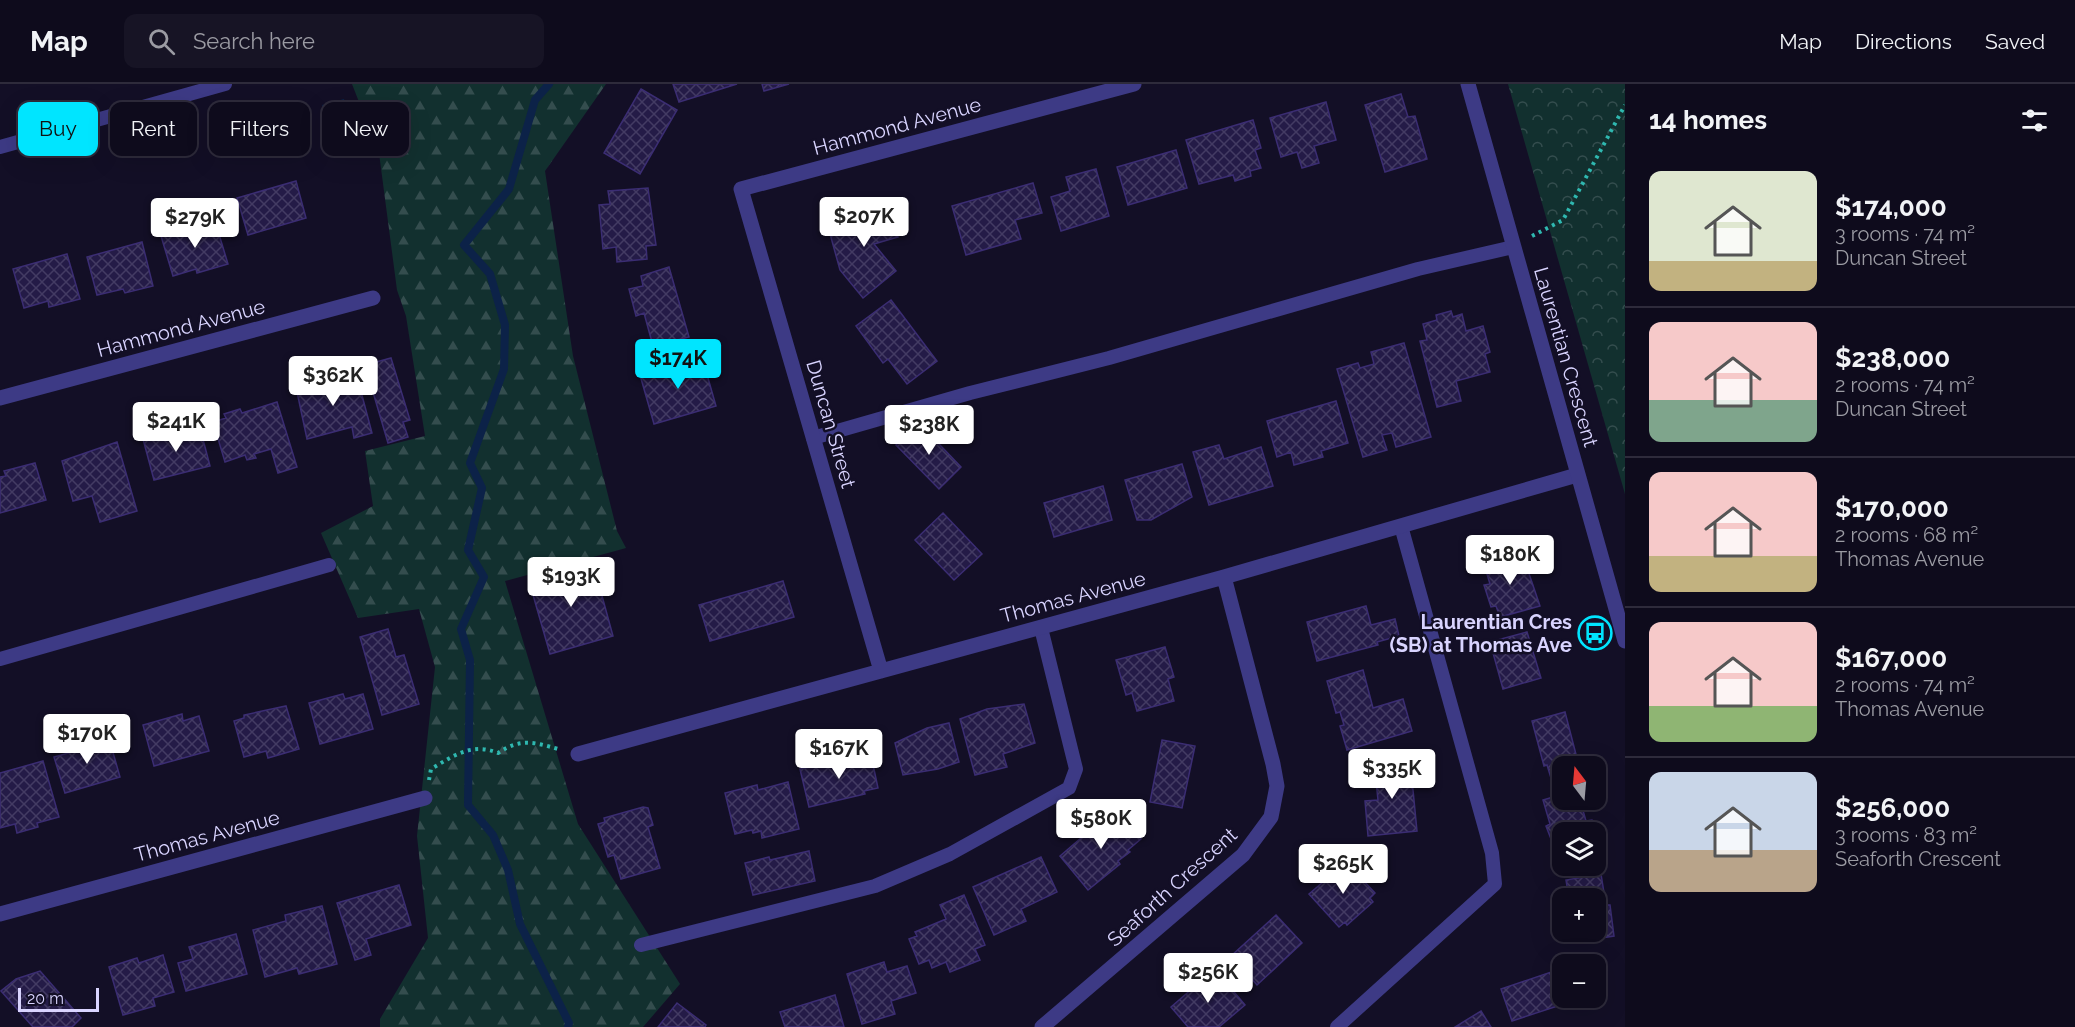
<!DOCTYPE html>
<html lang="en">
<head>
<meta charset="utf-8">
<style>
	:root { --surface:#0e0b1c; --page:#171425; --text:#f1f3f6; --muted:#9b9ba3; --line:#2e2b3b; --accent:#00e5ff }
	body { margin:0; font-family:Raleway,sans-serif; background:var(--page); color:var(--text); height:100vh; display:flex; flex-direction:column; font-size:22px; white-space:nowrap }
	* { box-sizing:border-box; margin:0 }
	p { font-size:20px; color:var(--muted) }
	.icon { flex:none; width:33px; height:33px; fill:none; stroke:currentColor; stroke-width:2; stroke-linecap:round; stroke-linejoin:round }
	.map { position:relative; flex:1; overflow:hidden }
	.panel { display:flex; flex-direction:column; background:var(--surface); width:450px }
	.panel>* { flex:none }
	.hud { position:absolute; left:18px; top:18px; width:570px; height:54px; display:flex; gap:12px }
	.needle { width:39px; rotate:344deg }
	.buttons { position:absolute; left:1552px; top:672px; display:grid; gap:12px }
	.buttons a { display:grid; place-items:center; width:54px; height:54px; border-radius:12px; background:var(--surface); box-shadow:0 6px 24px #0002,0 0 0 2px var(--line); font-size:30px }
	.scale { position:absolute; left:18px; bottom:15px; width:81px; box-sizing:border-box; padding-left:6px; border:3px solid #d9d4ff; border-top:0; font-size:16px; line-height:21px; white-space:nowrap; color:#d9d4ff; -webkit-text-stroke:4px #130f26; paint-order:stroke }
	.price { position:absolute; translate:-50% -51px; padding:0 14px; border-radius:6px; background:#fff; color:#222; font-size:20px; line-height:39px; filter:drop-shadow(0 2px 3px #0008) }
	.price::after { content:''; position:absolute; left:50%; top:36px; width:18px; height:14px; margin-left:-9px; background:inherit; clip-path:polygon(0 0,100% 0,50% 100%) }
	.price.selected { background:var(--accent); color:#111 }
	ul { padding:0; list-style:none }
	li { display:flex; align-items:center; gap:18px; height:150px; padding:0 24px }
	li+li { border-top:2px solid var(--line) }
	li span { display:grid; place-items:center; flex:none; width:168px; height:120px; border-radius:12px; color:#555 }
	li>.icon { margin-inline-start:auto }
	span .icon { width:72px; height:72px; fill:#fffc; stroke-width:1 }
	li b { font-size:26px }
	h2 { display:flex; justify-content:space-between; align-items:center; height:72px; padding:0 24px; font-size:26px }
	.tag { padding:0 21px; border-radius:12px; background:var(--surface); box-shadow:0 6px 24px #0002,0 0 0 2px var(--line); font-size:21px; line-height:54px }
	.tag.selected { background:var(--accent); color:#111 }
	header { display:flex; align-items:center; gap:36px; box-sizing:border-box; height:84px; padding:0 30px; background:var(--surface); border-bottom:2px solid var(--line) }
	header strong { font-size:28px }
	nav { display:flex; gap:33px; margin-inline-start:auto; font-size:21px }
	.search { width:420px; height:54px; background:var(--page); display:flex; align-items:center; gap:15px; box-sizing:border-box; padding:0 21px; border-radius:12px; color:var(--muted); font-size:22px }
	main { display:flex; flex:1; min-height:0 }
	.map>svg:first-child { display:block }
	.forest { fill:url(#forest-firs) }
	.park { fill:url(#park-crowns) }
	.water { fill:#0c2248 }
	.lines { fill:none; stroke-linecap:round; stroke-linejoin:round }
	.stream { stroke:#0c2248; stroke-width:8 }
	.building { fill:url(#building-cross-hatch); stroke:#3b2d73; stroke-width:1.5 }
	.path { stroke:#2fb8b0; stroke-width:4; stroke-dasharray:3 4.5; stroke-linecap:butt }
	.service { stroke:#3d3a85; stroke-width:14 }
	.minor { stroke:#3d3a85; stroke-width:15 }
	.tertiary { stroke:#3d3a85; stroke-width:15 }
	.labels { text-anchor:middle; dominant-baseline:central; stroke-width:5; stroke-linejoin:round; paint-order:stroke }
	.street-label { font-size:20px; fill:#d9d4ff; stroke:#130f26 }
	.poi-label { font-size:20px; font-weight:bold; fill:#d9d4ff; stroke:#130f26; text-anchor:end }
</style>
</head>
<body>
<header>
<strong>Map</strong>
<div class="search"><svg class="icon" aria-label="search" viewBox="0 0 24 24"><circle cx="10" cy="10" r="6"/><path d="M15 15l6 6"/></svg>Search here</div>
<nav><a>Map</a><a>Directions</a><a>Saved</a></nav>
</header>
<main>
<div class="map">
<svg width="1625" height="943" viewBox="0 0 1625 943">
	<defs>
		<pattern id="forest-firs" width="22" height="20" patternUnits="userSpaceOnUse" patternTransform="scale(1.5)"><rect width="22" height="20" fill="#12302f"/><path d="M5 1l3.5 6h-7zM16 11l3.5 6h-7z" fill="#344d4e"/></pattern>
		<pattern id="park-crowns" width="20" height="18" patternUnits="userSpaceOnUse" patternTransform="scale(1.5)"><rect width="20" height="18" fill="#12302f"/><path d="M2 6a3 3 0 1 1 6 0M12 15a3 3 0 1 1 6 0" fill="none" stroke="#344d4e"/></pattern>
		<pattern id="building-cross-hatch" width="8" height="8" patternUnits="userSpaceOnUse" patternTransform="scale(1.5)"><rect width="8" height="8" fill="#241b47"/><path d="M0 0l8 8M0 8l8-8" fill="none" stroke="#433b63"/></pattern>
	</defs>
	<rect width="100%" height="100%" fill="#130f26"/>
	<!-- forest -->
	<path class="forest" d="M352,0H606L545,87L573,272L617,447L626,464L505,497L578,740L680,900L643,943H380V935L428,854L417,752L435,583L419,525L358,534L321,449L373,422L365,367L425,352L406,232L397,206L379,69Z"/>
	<!-- park -->
	<path class="park" d="M1508,0H1625V410Z"/>
	<!-- water -->
	<path class="water" d="M344,15L357,63L335,69L322,21Z"/>
	<g class="lines">
		<!-- stream -->
		<path class="stream" d="M549,0L535,16L509,105L464,161L490,190L505,241L504,285L470,379L482,404L468,466L484,493L461,545L470,576L468,721L493,751L508,786L520,840L569,939L568,943"/>
	</g>
	<!-- building -->
	<path class="building" d="M673,0H737L679,18Z
		M762,0H789L764,7Z
		M641,5L677,26L640,90L604,69Z
		M1401,10L1408,33L1415,32L1427,75L1385,88L1365,21Z
		M1326,18L1336,56L1314,62L1319,79L1302,84L1297,68L1281,73L1270,34Z
		M1253,36L1261,64L1255,66L1261,84L1250,87L1251,92L1235,97L1233,91L1199,100L1186,56Z
		M1176,66L1187,104L1128,121L1117,83Z
		M1096,85L1109,132L1061,147L1051,113L1070,107L1066,93Z
		M296,97L306,134L248,151L237,114Z
		M1033,99L1042,129L1015,136L1021,155L966,171L952,122Z
		M648,104L656,161L646,162L647,175L617,178L616,163L603,165L599,121L610,120L608,107Z
		M888,121L898,153L874,160L896,187L863,214L840,186L827,139Z
		M215,137L228,180L197,189L196,185L173,192L161,152Z
		M142,158L153,202L125,209L123,205L97,211L87,173Z
		M67,170L80,215L49,223L48,217L24,224L13,185Z
		M669,183L689,253L653,262L644,229L636,232L629,205L643,202L641,192Z
		M891,216L937,277L907,300L888,275L883,279L856,242Z
		M1451,227L1453,233L1462,230L1466,247L1483,242L1490,268L1485,270L1490,288L1456,297L1461,317L1437,323L1420,257L1427,256L1423,240L1437,236L1436,231Z
		M1404,259L1431,353L1396,363L1392,349L1382,351L1387,366L1363,373L1337,285L1358,279L1360,284L1374,280L1371,268Z
		M702,273L716,322L654,340L640,291Z
		M391,274L410,336L403,338L408,353L388,359L365,281Z
		M330,284L342,305L359,300L372,349L354,354L352,343L307,355L297,308L316,303L312,288Z
		M1336,317L1348,359L1321,367L1323,373L1294,381L1291,368L1277,373L1267,337Z
		M277,318L297,383L278,389L271,365L254,370L256,374L247,376L245,371L225,378L213,338L226,334L224,330L240,325L242,329Z
		M919,339L961,383L939,405L896,361Z
		M200,344L210,382L154,396L143,355L177,346L178,350Z
		M117,358L137,427L100,438L92,412L73,417L62,377Z
		M1219,361L1224,375L1261,363L1273,402L1209,421L1193,368Z
		M35,379L46,416L0,429V393L6,392L4,387Z
		M1182,380L1192,413L1151,436H1137L1125,396Z
		M1103,402L1112,436L1054,453L1044,419Z
		M943,429L982,470L954,496L915,456Z
		M1522,469L1540,522L1500,533L1496,522L1491,523L1484,501L1490,500L1484,480Z
		M593,479L613,552L550,570L529,497Z
		M783,497L794,533L710,557L699,521Z
		M1366,522L1371,541L1395,535L1399,552L1377,558L1378,561L1317,577L1307,538Z
		M388,545L396,573L404,571L419,620L382,631L360,553Z
		M1527,548L1541,594L1503,605L1490,558Z
		M1165,563L1174,593L1168,595L1174,617L1137,627L1132,609L1126,611L1116,576Z
		M1363,586L1373,624L1403,615L1412,647L1347,666L1340,642L1344,641L1340,628L1336,629L1327,597Z
		M343,610L345,615L363,610L373,645L320,660L309,619Z
		M1024,620L1035,659L1003,670L1007,683L975,691L960,635L987,625Z
		M286,622L299,665L268,674L266,667L244,673L234,637L244,634V631Z
		M1565,628L1579,682H1563V691L1551,694L1547,681L1544,682L1532,637Z
		M182,630L183,637L199,632L209,667L154,682L143,641Z
		M949,639L959,678L938,685L903,691L895,659L927,644Z
		M108,651L120,693L65,709L54,673L72,668L70,663Z
		M1162,656L1195,662L1182,724L1150,718Z
		M871,671L878,704L864,707L865,710L809,723L800,685Z
		M1410,675L1417,747L1368,752L1365,717L1378,716L1374,678Z
		M43,677L59,733L37,739L38,743L17,749L15,740L0,744V689Z
		M788,698L799,745L762,754L761,747L753,749L752,746L735,750L725,709L757,701L758,706Z
		M1563,710V716H1580L1586,737L1592,736L1596,748H1563V777L1560,778L1546,742L1550,740L1543,716Z
		M643,723L648,724L653,741L648,743L660,784L621,795L614,771L608,773L598,740L605,738L604,734Z
		M1119,729L1141,755L1128,766L1130,768L1118,777L1120,780L1088,806L1060,772L1102,736L1106,740Z
		M1596,749L1601,765L1596,767Z
		M809,767L815,797L753,811L745,779L769,773L770,776Z
		M1041,773L1057,808L1021,825L1026,837L994,851L973,803Z
		M1346,778L1375,809L1370,814L1373,818L1347,841L1345,838L1339,843L1309,810Z
		M1601,790L1606,821H1610L1614,852L1575,858L1574,848H1596V814H1569L1566,796Z
		M399,801L411,841L366,855L371,871L355,876L337,819Z
		M964,811L985,861L975,865L980,876L950,888L946,878L932,884L929,876L919,880L909,855L917,852L915,848L946,835L940,821Z
		M322,822L337,880L299,890L297,884L265,893L253,846L286,837L285,831Z
		M1276,831L1302,859L1257,901L1231,872Z
		M236,850L247,890L186,907L178,879L193,875L189,863Z
		M163,871L174,908L153,914L155,922L123,931L109,883L137,874L139,879Z
		M884,878L887,888L907,882L916,909L891,917L895,930L862,940L847,890Z
		M1563,884V914L1579,915L1512,937L1501,905Z
		M40,887L81,934L72,943H33L1,907L16,895Z
		M1218,889L1245,921L1219,943H1188L1171,923L1202,896L1205,900Z
		M835,911L844,943H785L780,928Z
		M677,919L706,941L705,943H658Z
		M1481,927L1491,943H1455Z"/>
	<g class="lines">
		<!-- path -->
		<path class="path" d="M1532,152L1563,136L1625,21
			M429,696L431,685C453,672 472,658 498,669C520,654 534,658 558,665"/>
		<!-- service -->
		<path class="service" d="M0,63L225,0
			M813,354L970,309L1109,274L1418,185L1513,163
			M0,575L329,481
			M641,861L875,802L950,770L1069,704L1076,685L1041,544
			M1337,943L1495,800L1492,769L1401,442"/>
		<!-- minor -->
		<path class="minor" d="M0,314L373,214
			M881,587L741,105L1134,0
			M578,670L1224,493L1577,391
			M0,830L425,714
			M1042,943L1243,771L1271,733L1277,702L1273,680L1224,493"/>
		<!-- tertiary -->
		<path class="tertiary" d="M1468,0L1625,557"/>
	</g>
	<!-- icons -->
	<defs>
		<symbol id="bus-ring" viewBox="-11 -11 22 22"><circle r="9.5" fill="#130f26" stroke="#00e5ff" stroke-width="1.5"/><path d="M-5-6H5V4H4V6H2V4H-2V6H-4V4H-5ZM-3.5-4V0h7V-4ZM-3.5 1.2v1.5H-2V1.2ZM2 1.2v1.5H3.5V1.2Z" fill="#00e5ff"/></symbol>
	</defs>
	<g fill-rule="evenodd">
		<use href="#bus-ring" x="1576" y="530" width="38" height="38"/>
	</g>
	<g class="labels">
		<!-- street labels -->
		<g class="street-label">
			<text transform="translate(897 42) rotate(-15)">Hammond Avenue</text>
			<text transform="translate(181 244) rotate(-15)">Hammond Avenue</text>
			<text transform="translate(1566 273) rotate(74)">Laurentian Crescent</text>
			<text transform="translate(831 340) rotate(74)">Duncan Street</text>
			<text transform="translate(1073 513) rotate(-15)">Thomas Avenue</text>
			<text transform="translate(207 752) rotate(-15)">Thomas Avenue</text>
			<text transform="translate(1172 803) rotate(-42)">Seaforth Crescent</text>
		</g>
		<!-- poi labels -->
		<g class="poi-label">
			<text x="1572" y="538">Laurentian Cres<tspan x="1572" dy="23">(SB) at Thomas Ave</tspan></text>
		</g>
	</g>
</svg>
<div class="buttons">
<a><svg class="needle" viewBox="-14 -14 28 28"><path d="M0-13l5 13h-10z" fill="#e53935"/><path d="M0 13l5-13h-10z" fill="#9b9ba3"/></svg></a>
<a><svg class="icon" aria-label="layers" viewBox="0 0 24 24"><path d="M12 4l9 5-9 5-9-5zM3 14l9 5 9-5"/></svg></a>
<a>+</a>
<a>−</a>
</div>
<div class="scale">20 m</div>
<b class="price" style="left:864px;top:164px">$207K</b>
<b class="price" style="left:195px;top:165px">$279K</b>
<b class="price selected" style="left:678px;top:306px">$174K</b>
<b class="price" style="left:333px;top:323px">$362K</b>
<b class="price" style="left:176px;top:369px">$241K</b>
<b class="price" style="left:929px;top:372px">$238K</b>
<b class="price" style="left:1510px;top:502px">$180K</b>
<b class="price" style="left:571px;top:524px">$193K</b>
<b class="price" style="left:87px;top:681px">$170K</b>
<b class="price" style="left:839px;top:696px">$167K</b>
<b class="price" style="left:1392px;top:716px">$335K</b>
<b class="price" style="left:1101px;top:766px">$580K</b>
<b class="price" style="left:1343px;top:811px">$265K</b>
<b class="price" style="left:1208px;top:920px">$256K</b>
<div class="hud">
<a class="tag selected">Buy</a>
<a class="tag">Rent</a>
<a class="tag">Filters</a>
<a class="tag">New</a>
</div>
</div>
<section class="panel">
<h2>14 homes<svg class="icon" aria-label="filters" viewBox="0 0 24 24"><path d="M4 7h16M4 17h16"/><circle cx="9" cy="7" r="2"/><circle cx="15" cy="17" r="2"/></svg></h2>
<ul>
<li><span style="background:linear-gradient(#dfe7d0 75%,#c2b280 0)"><svg class="icon" aria-label="home" viewBox="0 0 24 24"><path d="M3 11l9-7 9 7M6 9v11h12V9"/></svg></span><div><b>$174,000</b><p>3 rooms · 74 m²</p><p>Duncan Street</p></div></li>
<li><span style="background:linear-gradient(#f6c9c9 65%,#7fa58c 0)"><svg class="icon" aria-label="home" viewBox="0 0 24 24"><path d="M3 11l9-7 9 7M6 9v11h12V9"/></svg></span><div><b>$238,000</b><p>2 rooms · 74 m²</p><p>Duncan Street</p></div></li>
<li><span style="background:linear-gradient(#f6c9c9 70%,#c2b280 0)"><svg class="icon" aria-label="home" viewBox="0 0 24 24"><path d="M3 11l9-7 9 7M6 9v11h12V9"/></svg></span><div><b>$170,000</b><p>2 rooms · 68 m²</p><p>Thomas Avenue</p></div></li>
<li><span style="background:linear-gradient(#f6c9c9 70%,#8fb573 0)"><svg class="icon" aria-label="home" viewBox="0 0 24 24"><path d="M3 11l9-7 9 7M6 9v11h12V9"/></svg></span><div><b>$167,000</b><p>2 rooms · 74 m²</p><p>Thomas Avenue</p></div></li>
<li><span style="background:linear-gradient(#c9d6e8 65%,#b9a48a 0)"><svg class="icon" aria-label="home" viewBox="0 0 24 24"><path d="M3 11l9-7 9 7M6 9v11h12V9"/></svg></span><div><b>$256,000</b><p>3 rooms · 83 m²</p><p>Seaforth Crescent</p></div></li>
</ul>
</section>
</main>
</body>
</html>
